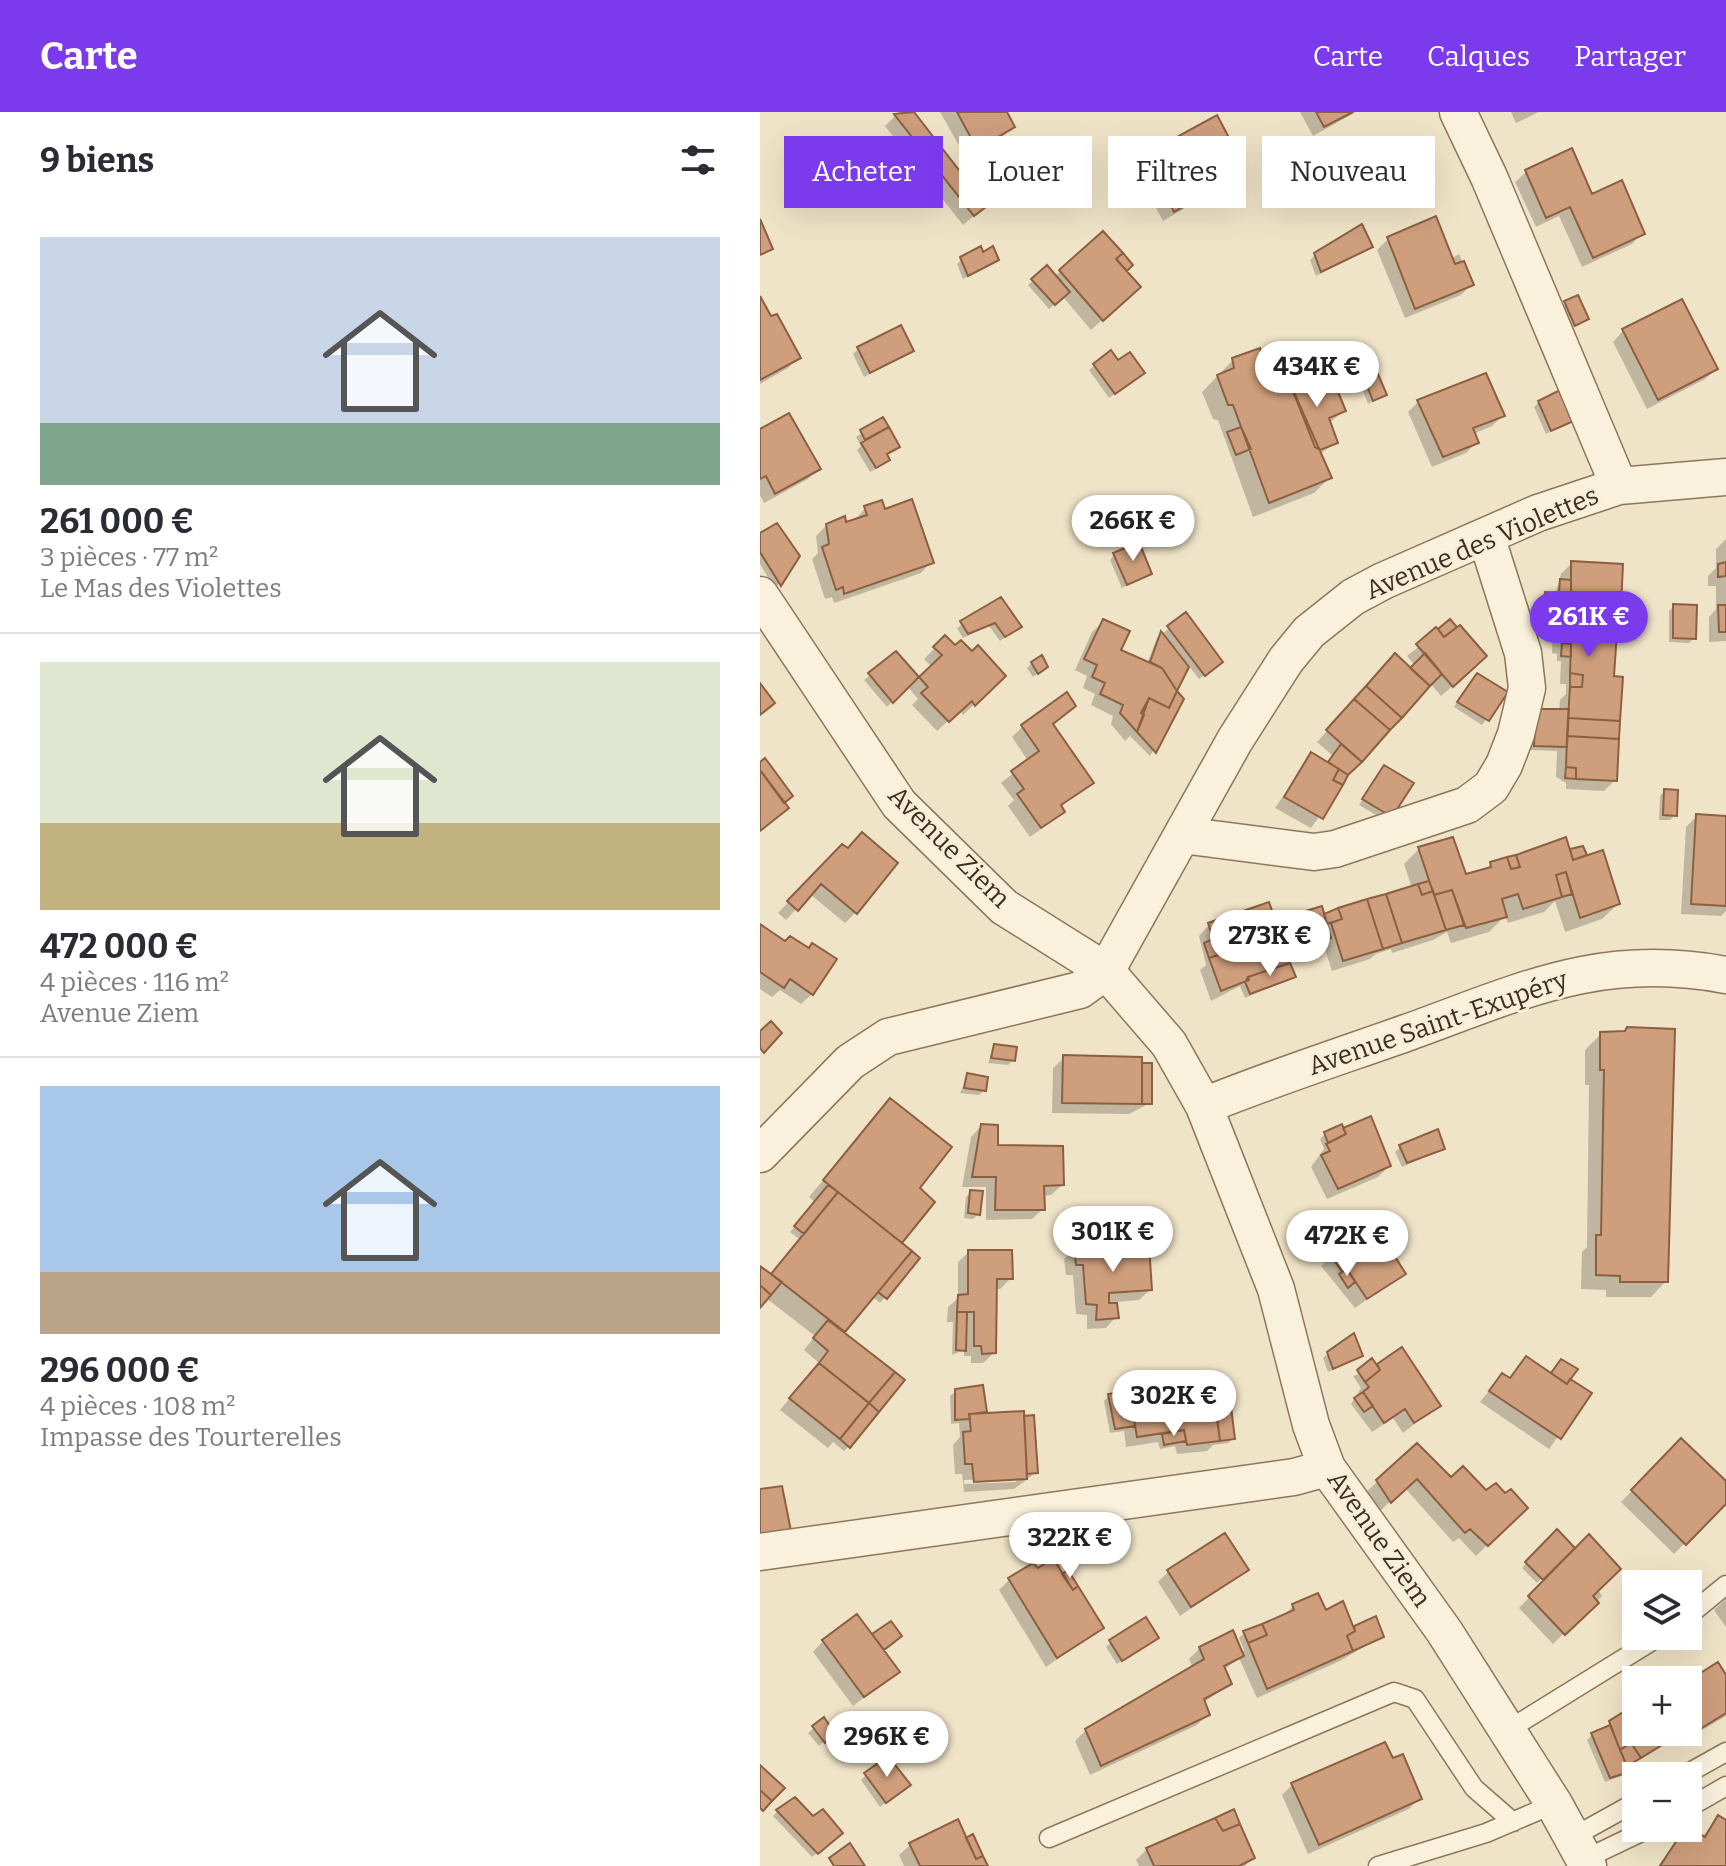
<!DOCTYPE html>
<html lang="fr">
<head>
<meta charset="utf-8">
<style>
	:root { --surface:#fff; --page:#f2f2f3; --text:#2b2b33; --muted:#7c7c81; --line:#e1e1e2; --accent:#7c3aed }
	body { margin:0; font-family:Bitter,serif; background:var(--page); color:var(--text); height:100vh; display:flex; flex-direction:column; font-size:30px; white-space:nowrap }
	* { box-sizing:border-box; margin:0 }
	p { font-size:26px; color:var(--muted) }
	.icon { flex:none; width:44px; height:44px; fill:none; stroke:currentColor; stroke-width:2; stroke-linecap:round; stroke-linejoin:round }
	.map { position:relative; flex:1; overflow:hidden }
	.sheet { display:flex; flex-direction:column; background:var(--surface); width:760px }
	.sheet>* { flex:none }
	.top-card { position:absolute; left:24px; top:24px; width:760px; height:72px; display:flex; gap:16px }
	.controls { position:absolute; left:862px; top:1458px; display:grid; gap:16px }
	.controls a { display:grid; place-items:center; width:80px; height:80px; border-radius:0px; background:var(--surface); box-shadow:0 8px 32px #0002; font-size:40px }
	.price { position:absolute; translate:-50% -68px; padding:0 18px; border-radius:28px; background:#fff; color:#222; font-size:26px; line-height:52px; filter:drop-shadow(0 2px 4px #0008) }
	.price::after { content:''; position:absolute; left:50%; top:48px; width:24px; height:18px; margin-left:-12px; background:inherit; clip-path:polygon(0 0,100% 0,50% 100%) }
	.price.active { background:var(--accent); color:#fff }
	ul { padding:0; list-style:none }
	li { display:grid; align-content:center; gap:16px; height:424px; padding:0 40px }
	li+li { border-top:2px solid var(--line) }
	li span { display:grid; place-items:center; height:248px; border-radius:0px; color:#555 }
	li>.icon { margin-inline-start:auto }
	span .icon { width:144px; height:144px; fill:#fffc; stroke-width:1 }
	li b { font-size:34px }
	h2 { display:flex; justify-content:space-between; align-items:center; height:96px; padding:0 40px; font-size:34px }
	.tag { padding:0 28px; border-radius:0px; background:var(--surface); box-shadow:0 8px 32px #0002; font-size:28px; line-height:72px }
	.tag.active { background:var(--accent); color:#fff }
	header { display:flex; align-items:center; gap:48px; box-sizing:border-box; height:112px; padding:0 40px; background:var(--accent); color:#fff }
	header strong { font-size:38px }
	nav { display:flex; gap:44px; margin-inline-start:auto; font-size:28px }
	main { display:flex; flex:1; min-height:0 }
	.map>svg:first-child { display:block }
	.shadow { fill:#0003; fill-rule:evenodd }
	.building { fill:#cf9f7d; stroke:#8d5f41; stroke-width:2 }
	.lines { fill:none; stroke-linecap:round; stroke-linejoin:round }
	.lane-casing { stroke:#8d765c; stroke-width:21 }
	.street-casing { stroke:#8d765c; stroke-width:39 }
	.lane { stroke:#faf1dc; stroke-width:18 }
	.street { stroke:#faf1dc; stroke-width:36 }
	.labels { text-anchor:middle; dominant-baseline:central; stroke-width:6; stroke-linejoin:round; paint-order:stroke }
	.street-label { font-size:26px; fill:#3d2e20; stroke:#f7eed8 }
</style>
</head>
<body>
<header>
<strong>Carte</strong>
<nav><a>Carte</a><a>Calques</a><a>Partager</a></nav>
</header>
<main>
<section class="sheet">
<h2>9 biens<svg class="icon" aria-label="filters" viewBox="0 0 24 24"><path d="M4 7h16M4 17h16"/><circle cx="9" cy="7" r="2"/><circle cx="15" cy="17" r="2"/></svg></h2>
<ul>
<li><span style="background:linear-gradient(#c9d6e8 75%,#7fa58c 0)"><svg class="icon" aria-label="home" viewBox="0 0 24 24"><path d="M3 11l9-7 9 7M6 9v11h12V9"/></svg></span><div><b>261 000 €</b><p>3 pièces · 77 m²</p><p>Le Mas des Violettes</p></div></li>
<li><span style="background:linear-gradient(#dfe7d0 65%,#c2b280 0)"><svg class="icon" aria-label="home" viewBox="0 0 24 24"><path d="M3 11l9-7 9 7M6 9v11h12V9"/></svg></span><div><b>472 000 €</b><p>4 pièces · 116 m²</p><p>Avenue Ziem</p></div></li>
<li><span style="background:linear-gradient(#a9c7e8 75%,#b9a48a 0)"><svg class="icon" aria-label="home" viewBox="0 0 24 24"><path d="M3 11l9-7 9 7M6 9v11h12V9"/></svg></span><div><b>296 000 €</b><p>4 pièces · 108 m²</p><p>Impasse des Tourterelles</p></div></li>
</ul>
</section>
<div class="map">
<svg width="966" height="1754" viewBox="0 0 966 1754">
	<rect width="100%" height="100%" fill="#f0e4c8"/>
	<!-- shadow -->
	<path class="shadow" d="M139,0H152L209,74L233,88L203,113L125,14Z
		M180,0H244L253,15L242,25L206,46Z
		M540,0H596L553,24Z
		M751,0H779L756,11Z
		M385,45L481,52L465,72L403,109L374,55Z
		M766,60L882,121L872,132L822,155L799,104L776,115L755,70Z
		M343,122L371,153L365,159L368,185L331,218L303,185L289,197L268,173L287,156L294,165Z
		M628,127L691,147L699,142L712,172L701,183L645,206L617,138Z
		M611,134L556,164L550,148L555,143Z
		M222,142L237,148L203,167L197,152L202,147Z
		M817,186L826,207L809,218L800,196Z
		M0,188L38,246L28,256L0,272Z
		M863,219L956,257L945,267L887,297L853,230Z
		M98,237L152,238L104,265L93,242Z
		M350,241L377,266L349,286L329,258Z
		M501,246L584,299L569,311L576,330L559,343L569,366L554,381L493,405L458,308L453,307L442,280L473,248Z
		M600,253L625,282L608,292L595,258Z
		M658,290L742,304L732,314L713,322L717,330L706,341L672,355L648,300Z
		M779,290L813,308L786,322L774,295Z
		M122,308L137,334L125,343L128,348L123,353L110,360L97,338L101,334L96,325Z
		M0,319L59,356L48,367L4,391L0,383Z
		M105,396L124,399L171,450L161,461L74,491L72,485L65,487L52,447L58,441L56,424L67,413L95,409Z
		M0,423L38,444L15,477L0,452Z
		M966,427V529L949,530V505L956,497V474H948V464L956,456V437Z
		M354,443L389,461L362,476L350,448Z
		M812,451L859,493L856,496L852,566L855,668L844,679L806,677V671L796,665L797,639L770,638L771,604L799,599L800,588L806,582V572H800L801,549H797V542L792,541L793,513L773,512L775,493L785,482L795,483L801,462Z
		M240,488L259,515L240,529L229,514L203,526L197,516Z
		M914,494L934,526L929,531L909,530V499Z
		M426,503L456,554L439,567L428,553L416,578L422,587L390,644L370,624L365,629L351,612L353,604L331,593L335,582L323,576L327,564L315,558L332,520L343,510L359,539L387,552L397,526Z
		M690,510L686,522L714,555L681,584L670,571L600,648L551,716L515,696L551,643L567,652L573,644L557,630L591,593L650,558L655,554L647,544Z
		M185,526L195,536L244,564L203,603L200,598L177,619L152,593L158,587L147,574L127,595L104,568L136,542L159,568L172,555L164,547Z
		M272,551L281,559L273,565L267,556Z
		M713,568L746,580L722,613L694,595Z
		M291,613L331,670L300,695L302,699L291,710L270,725L248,694L254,688L241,671L268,649L252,625L262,615Z
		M624,655L630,704L626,709L599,693Z
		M905,679L915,703L910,708H899L900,684Z
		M937,704L966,706V799L961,804L921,802L926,715Z
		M82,734L96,800L85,811L50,782L26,808L18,801Z
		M659,737L704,764L724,759L731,752L811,739L825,743L820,748L858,792L842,807L805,820L795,789L784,800L748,811L745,804L729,820L691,831L687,820L673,828L632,841L631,837L616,842L610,847L572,859L563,831L546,837L536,807L540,802L562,804L652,776L644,752Z
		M449,813L533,865L485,886L480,874L451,889L440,858L446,853L439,824Z
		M0,815L52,882L41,892L20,878L12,885L0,877Z
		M841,922L906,1169L891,1185H846V1178L821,1177L822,1140L827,1135L829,973H825V938Z
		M235,934L253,948L248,953L228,951Z
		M304,946L390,991L369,1002L292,1001L293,956Z
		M208,963L224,978L219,983L200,981Z
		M130,988L157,1076L172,1090L139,1131L157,1146L120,1191L112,1184L82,1221L89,1334L84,1339L73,1330L68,1336L20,1298L59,1251L44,1238L55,1224L6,1186L0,1193V1156L9,1163L39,1127L30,1120L55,1090L49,1085Z
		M221,1014L236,1035L302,1073L291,1083L282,1084L283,1097L272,1107L226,1108V1075H202L211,1025Z
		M565,1022L629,1054L618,1065L567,1087L551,1055L564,1037L560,1027Z
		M640,1035L683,1037L642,1055L635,1040Z
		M211,1080L218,1102L213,1107L204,1106L206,1085Z
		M313,1119L330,1133L327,1136L390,1178L379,1188L355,1190L356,1205L346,1216L327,1217V1203L316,1202L313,1163H306L304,1147L313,1139H310L308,1124Z
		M209,1140L251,1166L240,1177H235L234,1241L223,1251H211V1244H204V1238L192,1243L193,1210H187L188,1195L198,1186V1150Z
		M572,1143L644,1161L595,1196L561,1154Z
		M568,1241L601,1244L568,1260L563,1246Z
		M766,1246L791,1263L797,1255L807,1268L829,1282L789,1337L720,1290L742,1263L748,1267Z
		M618,1254L678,1293L643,1321L633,1306L612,1320L591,1292L601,1276L593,1264Z
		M450,1272L454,1302L457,1299L473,1326L468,1331L453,1333L447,1339L417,1342L415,1334L400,1337L398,1330L366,1335L364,1319L350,1321L344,1289L349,1284Z
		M196,1279L225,1299L221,1303L262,1301L276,1360L270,1365L254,1377L204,1380L202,1362H195L193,1333L200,1325L199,1311L191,1312L190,1284ZM256,1366V1370L204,1372V1368Z
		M921,1328L966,1372V1389L914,1442L861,1390Z
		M657,1334L691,1368L726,1381L745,1383L765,1396L716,1444L699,1426L693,1430L645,1376L619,1400L606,1380Z
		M797,1420L815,1439L842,1484L793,1532L759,1496L796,1458L793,1455L777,1471L762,1456Z
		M486,1458L420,1504L398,1470L408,1460Z
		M249,1468L341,1516L286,1555L239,1478Z
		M966,1487V1515L954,1498Z
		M533,1494L565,1501L592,1518L622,1524L580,1549L497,1586L479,1546L464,1558L470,1572L443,1591L448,1602L437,1613L330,1663L315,1629L326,1618L433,1556L429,1547L440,1536L481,1541L484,1538L479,1526L484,1521L522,1505Z
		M130,1512L134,1529L122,1539L137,1560L93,1594L53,1540L63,1529L112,1525Z
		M397,1526L357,1552L346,1535L351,1530Z
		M966,1567V1604L930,1625L928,1621L916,1628L914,1625L865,1655L866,1659L861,1664L845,1670L827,1628L832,1623L876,1595V1620H928V1571Z
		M63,1608L73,1621L59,1634L48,1621Z
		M632,1649L659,1686L649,1697L548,1742L522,1683L532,1673Z
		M106,1663L143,1678L120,1695L101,1668Z
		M18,1699L75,1726L52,1745L13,1704Z
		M959,1705L966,1710V1754H898L926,1716L942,1725Z
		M197,1710L206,1729L226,1754H144L139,1743L150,1733Z
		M387,1737L493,1746L485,1754H379L376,1748Z"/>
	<!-- building -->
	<path class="building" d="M154,0L209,71L217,64L235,88L214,104L134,2Z
		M197,0H247L255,15L217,37Z
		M556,0H593L564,15Z
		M457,3L483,52L457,67L460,75L414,100L384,43Z
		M812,36L832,82L862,68L885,122L833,146L810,95L786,106L765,58Z
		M469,60L473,68L460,75L457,67Z
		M676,104L695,152L704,149L714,173L655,197L627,125Z
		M0,107L13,137L0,143Z
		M602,112L613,135L561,160L554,141Z
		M343,119L363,141L356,147L381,175L343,209L299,158Z
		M221,134L223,140L233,134L239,148L208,164L200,145Z
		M363,141L373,153L367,159L356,147Z
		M287,153L310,180L295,193L271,167Z
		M818,183L829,207L815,214L804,189Z
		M0,184L11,204L17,202L41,246L0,268Z
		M922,187L958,257L898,288L862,217Z
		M141,213L154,239L110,261L97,235Z
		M500,236L502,244L520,237L531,264L529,269L572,366L509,391L473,293H468L457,263L474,256L472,246Z
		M351,238L358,248L370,240L385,261L355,282L333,252Z
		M611,246L627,283L613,289L598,251Z
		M549,258L559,282L576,275L586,299L569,306L578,331L560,338L555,335L529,269L531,264Z
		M726,261L745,304L713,316L719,331L683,345L657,288Z
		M802,277L816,308L791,319L778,289Z
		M29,301L61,357L15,382L6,364L0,367V317Z
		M123,305L129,315L105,328L100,318Z
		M129,315L140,335L127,342L130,348L116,356L101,331Z
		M481,315L491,337L476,343L467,320Z
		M152,387L174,451L84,482L83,475L76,478L62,435L69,432L66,412L85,404L86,410L107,403L104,394L122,388L125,397Z
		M17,411L40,444L21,474L0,440V421Z
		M379,430L392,462L367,473L353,441Z
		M811,449L863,452L861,494L818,493L819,482H811Z
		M966,450V464L958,465V452Z
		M800,467L811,468V482L799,481Z
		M785,480L819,482L818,503L858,505L854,564L863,565L860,609L808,606L810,575H822L823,563L810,561L811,532L802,531L803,503L783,501Z
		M241,485L262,515L245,525L235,511L208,522L200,509Z
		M913,492L937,493L936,527L913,526Z
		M818,493L858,494V505L818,503Z
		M958,493H966V520H959Z
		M426,500L463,550L445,564L407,514Z
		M343,507L370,519L361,538L402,556L417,579L409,596L389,586L377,620L360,601L363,593L340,582L345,571L332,565L337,553L324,547Z
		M690,507L697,515L684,525L678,517Z
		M700,513L727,544L693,575L656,532L676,515L684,525Z
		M401,519L429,555L417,579L402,556L390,550Z
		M185,523L195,533L201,528L212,539L218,533L246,564L215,594L212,589L189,610L161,581L168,575L159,565L182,543L173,535Z
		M802,531L811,532V545L801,544Z
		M136,539L159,565L133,591L108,561Z
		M635,541L670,574L642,606L606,574Z
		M665,541L682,562L670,574L650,556Z
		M282,543L288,555L278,562L271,550Z
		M717,561L748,580L729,609L697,590Z
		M810,561L823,563L822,575H810Z
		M0,571L15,591L0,603Z
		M606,574L642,606L630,618L594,587Z
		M417,579L424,587L396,641L377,620L384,603L381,601L389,586L409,596Z
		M307,580L316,594L293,612L334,671L301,693L305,700L281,716L257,682L264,677L251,659L279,639L261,613Z
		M594,587L630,618L602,650L566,618Z
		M776,597H809L807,635L774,634Z
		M808,606L860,609L859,627L807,624Z
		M807,624L859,627L857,669L816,667V656L806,655Z
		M581,632L602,650L588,663L568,650Z
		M551,640L579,657L573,668L583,673L563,707L524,685Z
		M5,646L33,684L24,691L0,658V650Z
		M624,653L654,671L632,705L602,687Z
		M806,655L816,656V667L805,666Z
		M579,657L588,663L583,673L573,668Z
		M0,658L29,696L0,719Z
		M904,677L918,678L917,704L903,703Z
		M936,702L966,704V794L931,792Z
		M102,720L138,751L97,802L61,772L38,799L27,789L82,732L88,736Z
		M693,725L706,762L731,755L730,750L747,745L751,757L760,755L756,743L806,725L813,748L843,738L860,792L820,806L806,760L796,763L802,785L763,797L758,782L742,787L747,805L706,816L692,778L674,783L658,735Z
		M823,734L827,743L813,748L810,737Z
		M756,743L760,755L751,757L747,745Z
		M806,760L812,782L802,785L796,763Z
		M669,769L673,779L662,783L658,772Z
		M658,772L662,783L673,779L686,818L642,831L626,782Z
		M692,778L704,813L686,818L674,783Z
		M626,782L642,831L623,837L607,787Z
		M607,787L623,837L583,849L571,811L582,807L578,796Z
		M509,790L530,851L488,865L489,868L461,879L449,846L458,843L448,811Z
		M562,794L571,826L551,833L539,801Z
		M578,796L582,807L567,812L564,802Z
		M0,812L25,829L30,824L49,836L52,831L77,847L53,883L30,867L24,876L0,860Z
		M453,827L458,843L449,846L444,831Z
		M530,851L536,865L490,882L485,870L488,865Z
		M11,909L22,921L4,941L0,936V919Z
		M867,915L915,917L908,1170H860V1164L836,1163V1123H841L844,958H840V920L865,919Z
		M234,932L257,935L255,949L231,946Z
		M303,943L382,945V992L302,991Z
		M382,951H392V992H382Z
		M207,961L228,965L226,979L204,976Z
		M130,986L192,1035L160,1076L175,1090L142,1131L63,1068Z
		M611,1004L631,1054L578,1077L561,1043L570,1039L566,1032L586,1022L583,1016Z
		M221,1012L238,1013V1033L303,1034L304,1073L284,1074L285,1098H235L236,1065H212Z
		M582,1012L586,1022L568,1031L564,1020Z
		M678,1017L685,1037L647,1051L639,1033Z
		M68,1073L78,1080L44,1122L34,1114Z
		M210,1078L223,1079L220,1103L208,1101Z
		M78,1080L152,1139L85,1220L11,1162Z
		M615,1113L646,1162L607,1187L587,1157L582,1160L570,1142Z
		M331,1116L332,1134L314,1135L312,1117Z
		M389,1133L392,1178L349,1181V1191H357L359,1206L336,1208L337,1193L326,1192L323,1153H316L314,1135Z
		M208,1138H252L253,1167H237L236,1241L222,1242L221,1234H214V1200H197L198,1183L208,1182Z
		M152,1139L160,1146L127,1187L118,1180Z
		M0,1154L22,1170L11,1183L0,1173Z
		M587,1157L595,1170L588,1176L579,1162Z
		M0,1173L11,1183L0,1196Z
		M197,1200H207L206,1239L196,1238Z
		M68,1208L135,1260L109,1291L59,1251L68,1239L53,1226Z
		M594,1221L603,1244L573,1257L567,1240Z
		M642,1235L681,1294L654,1311L645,1297L624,1311L603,1280L609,1275L605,1270L620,1258L617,1252Z
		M766,1244L807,1272L810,1267L832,1281L801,1327L729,1279L742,1261L750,1266Z
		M612,1246L620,1258L605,1270L597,1258Z
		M801,1247L818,1257L807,1272L791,1261Z
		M59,1251L109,1291L80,1327L29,1286Z
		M135,1260L145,1268L119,1300L109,1291Z
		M452,1270L460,1329L427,1333L424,1318L377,1325L369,1279Z
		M223,1273L227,1300L209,1302L210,1307L195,1308V1277Z
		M369,1279L375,1314L355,1317L348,1282Z
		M603,1280L613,1294L604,1300L594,1286Z
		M109,1291L119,1300L90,1336L80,1327Z
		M471,1295L475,1327L460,1329L456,1297Z
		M264,1299L267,1367L214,1370L212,1352H205L203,1320L211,1319L209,1302Z
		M274,1303L278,1361L267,1362L264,1304Z
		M424,1318L426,1329L404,1333L402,1322Z
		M921,1326L966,1369V1392L926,1433L871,1378Z
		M657,1331L691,1365L703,1354L726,1378L736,1371L745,1381L751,1377L768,1396L728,1434L710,1417L705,1421L657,1367L631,1391L616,1368Z
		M22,1374L33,1429L0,1433V1377Z
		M797,1417L815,1436L783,1468L765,1450Z
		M465,1421L489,1458L431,1495L407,1458Z
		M829,1422L861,1457L833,1484L839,1491L805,1523L768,1484Z
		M293,1446L313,1478L318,1474L344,1516L297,1546L248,1466L273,1451L278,1456Z
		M308,1458L318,1474L313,1478L302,1462Z
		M558,1481L566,1498L583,1489L595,1519L587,1524L593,1539L507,1577L488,1531L507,1523L502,1512L534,1498L532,1492Z
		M97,1502L140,1560L104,1585L62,1528Z
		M616,1504L624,1525L593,1539L587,1524L595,1519L594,1514Z
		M386,1505L399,1526L362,1549L349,1528Z
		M131,1509L142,1524L124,1538L112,1522Z
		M502,1512L507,1523L488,1531L483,1519Z
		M473,1518L484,1544L464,1554L472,1572L444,1587L450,1603L341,1654L325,1617L444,1547L439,1535Z
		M958,1550L966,1563V1601L942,1616L928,1594V1569Z
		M876,1592V1620L920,1622L881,1646L871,1631L860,1638L849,1609Z
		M928,1594L940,1613L921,1625L919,1620H928Z
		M64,1605L75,1622L65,1631L52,1614Z
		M850,1613L869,1660L850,1666L831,1621Z
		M625,1630L633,1646L643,1642L662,1687L559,1733L531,1671Z
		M871,1631L881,1646L867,1654L860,1638Z
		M128,1644L151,1673L126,1691L104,1661Z
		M0,1653L25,1676L12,1689L0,1678Z
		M0,1678L12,1689L3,1699L0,1696Z
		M35,1685L53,1704L63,1697L83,1721L58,1742L16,1698Z
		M474,1697L480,1712L463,1719L455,1706Z
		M958,1703L966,1708V1754H900L925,1716L928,1714L945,1725Z
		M455,1706L463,1719L480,1712L495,1746L479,1754H394L386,1736Z
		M198,1707L216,1747L223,1744L228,1754H160L149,1731Z
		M213,1722L223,1744L216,1747L206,1726Z
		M90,1731L105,1754H74L69,1746Z"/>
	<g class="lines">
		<defs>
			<path id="lane" d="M928,1504L966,1473
				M748,1618L900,1524
				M923,1664L966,1640
				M928,1696L966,1674
				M813,1725L876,1690
				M289,1726L634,1580L655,1587L714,1676L753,1710
				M825,1747L890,1716
				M618,1754L726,1721L794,1692"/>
			<path id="street" d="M698,0L729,65L859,374
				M0,483L139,692L244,795L346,859L409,932L444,994L516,1177L551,1313L567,1356L684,1519L794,1692L828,1754
				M422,723L554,740L575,737L707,693L731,675L744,653L756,622L767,576L763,541L726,424
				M444,994C510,967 578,945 646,921C760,880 840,839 966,863
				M0,1042L90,950L128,925L320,878L346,859L475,628L526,548L549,520L593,485L623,469L778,401L859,374L966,365
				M0,1440L534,1365L567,1356"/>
		</defs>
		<!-- lane casing -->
		<use href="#lane" class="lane-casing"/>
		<!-- street casing -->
		<use href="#street" class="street-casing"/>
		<!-- lane -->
		<use href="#lane" class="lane"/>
		<!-- street -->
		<use href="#street" class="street"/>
	</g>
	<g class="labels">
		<!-- street labels -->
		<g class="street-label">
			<text transform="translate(722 431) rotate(-23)">Avenue des Violettes</text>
			<text transform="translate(189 735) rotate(45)">Avenue Ziem</text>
			<text transform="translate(678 911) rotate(-19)">Avenue Saint-Exupéry</text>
			<text transform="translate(619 1427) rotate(55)">Avenue Ziem</text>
		</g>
	</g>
</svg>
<div class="controls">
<a><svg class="icon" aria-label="layers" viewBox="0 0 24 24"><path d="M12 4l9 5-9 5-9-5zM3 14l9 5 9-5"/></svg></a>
<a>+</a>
<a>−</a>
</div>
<b class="price" style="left:557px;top:297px">434K €</b>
<b class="price" style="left:373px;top:451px">266K €</b>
<b class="price active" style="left:829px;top:547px">261K €</b>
<b class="price" style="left:510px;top:866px">273K €</b>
<b class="price" style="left:353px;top:1162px">301K €</b>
<b class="price" style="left:587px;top:1166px">472K €</b>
<b class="price" style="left:414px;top:1326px">302K €</b>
<b class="price" style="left:310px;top:1468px">322K €</b>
<b class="price" style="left:127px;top:1667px">296K €</b>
<div class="top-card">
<a class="tag active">Acheter</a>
<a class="tag">Louer</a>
<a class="tag">Filtres</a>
<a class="tag">Nouveau</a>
</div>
</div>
</main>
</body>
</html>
